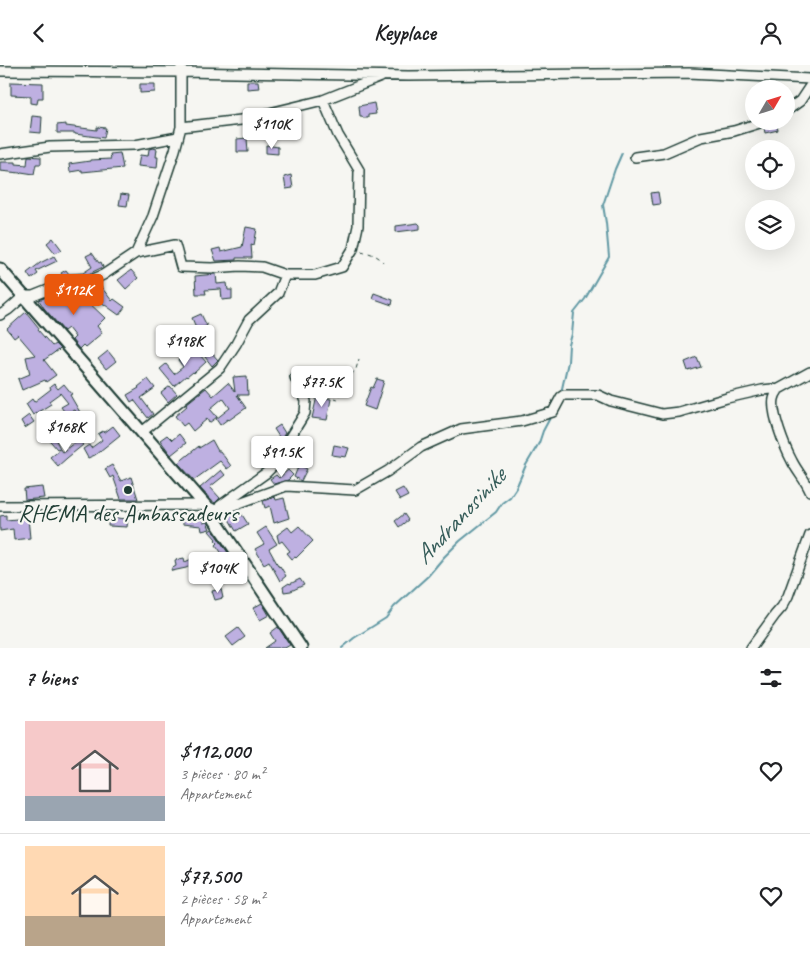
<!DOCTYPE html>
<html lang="fr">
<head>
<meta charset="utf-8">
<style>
	:root { --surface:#fff; --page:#f2f2f2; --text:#202124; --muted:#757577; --line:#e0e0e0; --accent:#ea580c }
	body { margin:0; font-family:Caveat,sans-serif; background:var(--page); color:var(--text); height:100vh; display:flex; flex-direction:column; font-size:19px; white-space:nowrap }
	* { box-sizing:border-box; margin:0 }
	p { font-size:16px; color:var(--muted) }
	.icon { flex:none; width:28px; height:28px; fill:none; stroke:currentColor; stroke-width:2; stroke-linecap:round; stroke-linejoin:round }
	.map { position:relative; height:583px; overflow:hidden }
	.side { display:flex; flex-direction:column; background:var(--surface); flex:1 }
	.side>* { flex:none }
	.needle { width:32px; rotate:51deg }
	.buttons { position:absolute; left:745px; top:15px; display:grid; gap:10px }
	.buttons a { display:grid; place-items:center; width:50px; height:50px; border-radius:50%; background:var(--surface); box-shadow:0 5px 20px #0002; font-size:25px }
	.price { position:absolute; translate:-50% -42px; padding:0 11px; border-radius:5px; background:#fff; color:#222; font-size:16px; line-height:32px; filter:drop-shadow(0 1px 2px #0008) }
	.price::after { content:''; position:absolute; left:50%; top:30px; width:15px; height:11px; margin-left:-8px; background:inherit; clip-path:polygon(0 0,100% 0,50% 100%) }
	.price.active { background:var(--accent); color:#fff }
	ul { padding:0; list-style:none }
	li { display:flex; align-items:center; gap:15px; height:125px; padding:0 25px }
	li+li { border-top:1px solid var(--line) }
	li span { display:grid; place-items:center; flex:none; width:140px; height:100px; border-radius:0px; color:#555 }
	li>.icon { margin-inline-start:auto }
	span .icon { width:60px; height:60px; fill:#fffc; stroke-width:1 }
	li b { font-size:21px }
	h2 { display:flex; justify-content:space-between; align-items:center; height:60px; padding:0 25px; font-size:21px }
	header { display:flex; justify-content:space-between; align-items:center; height:65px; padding:0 25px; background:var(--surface); font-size:22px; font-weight:800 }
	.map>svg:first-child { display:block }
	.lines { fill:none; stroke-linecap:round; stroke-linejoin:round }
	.stream { stroke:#6299a4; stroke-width:2 }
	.building { fill:#beb0e1; stroke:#1f3d34 }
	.minor-casing { stroke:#1f3d34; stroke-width:12 }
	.major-casing { stroke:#1f3d34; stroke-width:15 }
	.path { stroke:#1f3d34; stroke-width:1; stroke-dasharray:4 4; stroke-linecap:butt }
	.minor { stroke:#f6f6f2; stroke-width:9 }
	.major { stroke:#f6f6f2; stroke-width:11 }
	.poi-dot { fill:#1f3d34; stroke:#f6f6f2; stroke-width:2 }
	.labels { text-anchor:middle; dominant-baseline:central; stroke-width:4.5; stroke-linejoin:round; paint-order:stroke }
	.poi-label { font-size:24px; fill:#1f3d34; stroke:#f6f6f2 }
	.water-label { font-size:25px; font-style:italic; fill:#355c59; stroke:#f6f6f2 }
</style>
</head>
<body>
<header><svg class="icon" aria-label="back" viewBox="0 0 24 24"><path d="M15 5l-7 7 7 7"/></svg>Keyplace<svg class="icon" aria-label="person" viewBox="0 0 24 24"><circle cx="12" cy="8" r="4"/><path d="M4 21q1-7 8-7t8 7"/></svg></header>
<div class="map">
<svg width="810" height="583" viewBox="0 0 810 583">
	<rect width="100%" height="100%" fill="#f6f6f2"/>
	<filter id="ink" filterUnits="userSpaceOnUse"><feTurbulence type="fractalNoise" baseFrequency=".02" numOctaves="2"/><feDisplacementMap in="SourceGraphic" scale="10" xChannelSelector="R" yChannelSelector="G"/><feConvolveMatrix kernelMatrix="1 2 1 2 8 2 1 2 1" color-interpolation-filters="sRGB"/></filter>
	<g filter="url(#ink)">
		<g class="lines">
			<!-- stream -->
			<path class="stream" d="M561,328L568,297L569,280L572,269L574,248L585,234L609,192L606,158L603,140L615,104L622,88
				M342,583L354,573L386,553L394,542L428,511L444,492L460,476L496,447L502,438L510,432L516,423L526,400L539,378L543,366L551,351"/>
		</g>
		<!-- building -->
		<path class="building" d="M247,16H258L259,23L247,24Z
			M11,17L43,18V33H38L37,39L31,38V31L11,30Z
			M140,19H155V27L140,28Z
			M374,38L376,49L368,50V53H363L362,51H360L359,41Z
			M32,51L42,52L41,68L30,67Z
			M776,58L778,65L765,68L764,63Z
			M66,59V61L97,65V62L106,63L104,73L75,69V68H57V60Z
			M247,73L248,87H237V74Z
			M266,80L278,82V89L266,88Z
			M153,83L157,84L156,92H158L157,103L138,101L140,90L148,91L149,84Z
			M120,88L123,103L82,107V105L70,107L69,99L90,96V95L111,94L110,89Z
			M28,91L41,92V99H36L34,109L21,107L20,108L0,106V97H16V99L27,100Z
			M291,110L293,123L286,124L284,112Z
			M658,127L660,139L653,140L651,128Z
			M121,129L129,130L127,141L119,140Z
			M418,158L420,160V164L396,167V161Z
			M246,162L257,164L254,180L251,179L252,193H236V195L216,196L212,185L220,183L221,187L242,182Z
			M53,173L62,185L55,188L47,178Z
			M92,188L99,198L101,197L103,202L80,213L65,214L61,208L66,205L69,209L83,208L92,202L86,191Z
			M54,191L57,196L36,206L38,209L31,214L27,208L40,198Z
			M131,205L138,213L126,224L118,215Z
			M216,209L217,219L227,218L228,225H232V234L222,235L221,224L205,225L206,229H196L195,211Z
			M99,219L112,236L114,234L125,242L119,250L87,227Z
			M76,226L81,232H83L105,253L97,261L102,268L85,282L83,280L79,284L72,275L75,272L68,263L64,266L44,243L39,235L59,227L60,228L61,227Z
			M374,228L393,235L392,240L372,233Z
			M26,247L39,263L38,265L52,281L55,279L60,284L58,286V285L44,295L56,310L46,317L45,315L22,325L18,314L30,309L26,292L35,290L18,270L14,273L7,264Z
			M201,249L207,261L197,265L192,253Z
			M193,282L206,297L194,308L193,307L187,312L186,311L174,321L160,304L166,299L174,309L183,302L178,295Z
			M108,286L116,296L106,304L98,294Z
			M211,287L218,295L212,301L205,292Z
			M697,292L701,302L688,306L685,297Z
			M247,311L248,330H237L246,343L229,355L228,354L220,360L216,354L230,343L223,333L210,344L217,352L209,358L207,354L193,366L187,358L183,361L175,351L187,341L186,339L206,323L213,331L228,318L235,327L233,312Z
			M148,314L155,323L141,333L153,349L148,353L134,335L131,337L127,330L139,323L138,322Z
			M377,314L384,316L375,345L364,341L371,322L373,323Z
			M54,319L58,324L64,319L72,329L70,330L81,349L78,351L74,345L66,349L61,342L68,338L60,328L49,336L51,339L33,350L26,339L32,334L34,337L51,324L50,322Z
			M170,321L177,329L168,337L161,328Z
			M317,331L331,334L327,355L312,353Z
			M29,350L34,357L25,363L21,356Z
			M63,354L67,360L57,366L53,360Z
			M280,360L285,368L281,375L274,364Z
			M113,361L120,370L95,390L88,393L83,384L89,380L91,383L102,375L98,369L103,366L104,368Z
			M51,366L60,383L57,384L45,370Z
			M179,369L186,378L171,390L160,375L167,370L172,375Z
			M78,375L83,380L67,393L58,401L50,392L60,384L62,387Z
			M212,375L218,386H220L231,401L227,404L220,396L194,415L178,398L199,381V383Z
			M334,380L349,383L346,392L332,390Z
			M112,400L121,416L131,412L138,434H121L113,411L110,413L105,404Z
			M299,400L307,404L301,416L294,412Z
			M221,405L225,410L210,422L220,433L215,438L212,436L200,423Z
			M288,405L293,410L288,415L274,419L270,414L276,410L279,413Z
			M42,422L44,433L25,435L24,424Z
			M403,423L408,431L400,435L395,427Z
			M275,432L276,435L284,433L289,453L274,458L270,441L265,443L263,436Z
			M239,445L248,459L236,466L227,451Z
			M109,448L116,449V453L128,454L127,462L108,461Z
			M404,449L408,455L399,462L395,456Z
			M6,450V455L28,453L30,473L14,475L13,464L0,466V451Z
			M183,452L203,454V458L207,457L210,464L202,466L201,461L182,459Z
			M299,461L313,476L296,493L295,492L292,494L287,488L290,486L282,476L279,478L277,470L288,462L292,467Z
			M266,462L277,479L269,484L279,502L280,501L286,511L280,516L269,496L264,499L255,484L264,479L257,468Z
			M212,464L245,513V514L236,517L235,516L220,520L218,512L232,508L225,497L208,503L205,497L223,490L216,480L218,478L215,475L216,474L209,466Z
			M200,490L202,495L186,503L172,506L171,504L176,501L175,495L184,493L185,497Z
			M300,514L304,520L291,526L284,527L283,522L289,518L290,519Z
			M221,524L223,533L215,535L212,526Z
			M262,538L269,550L260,555L253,543Z
			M278,562L290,580L285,583H265L275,576L270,568Z
			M238,563L245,572L233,581L226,572Z"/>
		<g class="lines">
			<defs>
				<path id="minor" d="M0,6L184,7L409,11L689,8L810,14
					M786,46L800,36L810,21
					M181,62L241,55L323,35L381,12
					M0,89L50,82L135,80L178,72
					M635,92L664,88L701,72L734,66L766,56
					M136,188L175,180L181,202L212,203L240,201L262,202L285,210H315L342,202L353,184L358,161L359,105L338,70L323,35
					M0,250L8,245L24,231H33L58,221L82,219L103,210L136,188L153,151L175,85L181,62V0
					M810,307L779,324C777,327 775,329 774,334C771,348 785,383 792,396C798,408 805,414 810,426
					M142,367L220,303L236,279L249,255L278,228L285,210
					M0,441L205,440L215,445L231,441L286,421L355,425L388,406L421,382L461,364L522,356L553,347L561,332L564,330H598L611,336L662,349L679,347L727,333L762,325L772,324L778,325
					M220,441L266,408L277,397L287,377L305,348L306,336L295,312
					M751,583L775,550L782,542L788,531L810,470"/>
				<path id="major" d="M0,204L205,440L301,583"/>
			</defs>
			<!-- minor casing -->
			<use href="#minor" class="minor-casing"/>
			<!-- major casing -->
			<use href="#major" class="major-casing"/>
			<!-- path -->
			<path class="path" d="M361,186C369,188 378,190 383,197
				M311,328L315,327L338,334L344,319L356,304L359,294"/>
			<!-- minor -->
			<use href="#minor" class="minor"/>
			<!-- major -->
			<use href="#major" class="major"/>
		</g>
	</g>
	<!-- markers -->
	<circle class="poi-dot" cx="128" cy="425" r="5"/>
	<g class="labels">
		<!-- poi labels -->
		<g class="poi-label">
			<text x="128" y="448">RHEMA des Ambassadeurs</text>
		</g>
		<!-- water labels -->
		<g class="water-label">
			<text transform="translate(460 451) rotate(-47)">Andranosinike</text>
		</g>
	</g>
</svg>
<div class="buttons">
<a><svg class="needle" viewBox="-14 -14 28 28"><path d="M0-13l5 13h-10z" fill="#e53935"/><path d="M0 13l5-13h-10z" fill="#757577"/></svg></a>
<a><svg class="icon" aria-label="locate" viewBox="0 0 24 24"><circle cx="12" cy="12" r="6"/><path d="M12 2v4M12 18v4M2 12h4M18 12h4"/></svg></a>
<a><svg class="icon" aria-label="layers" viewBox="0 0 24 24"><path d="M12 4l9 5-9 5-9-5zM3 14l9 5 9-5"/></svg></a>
</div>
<b class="price" style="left:272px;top:85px">$110K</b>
<b class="price active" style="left:74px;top:251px">$112K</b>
<b class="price" style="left:185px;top:302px">$198K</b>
<b class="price" style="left:322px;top:343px">$77.5K</b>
<b class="price" style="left:66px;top:388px">$168K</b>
<b class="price" style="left:282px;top:413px">$91.5K</b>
<b class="price" style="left:218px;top:529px">$104K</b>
</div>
<section class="side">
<h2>7 biens<svg class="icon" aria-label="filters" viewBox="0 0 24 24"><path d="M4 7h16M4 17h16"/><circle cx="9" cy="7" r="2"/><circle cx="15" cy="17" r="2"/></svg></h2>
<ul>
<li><span style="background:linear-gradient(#f6c9c9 75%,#9aa5b1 0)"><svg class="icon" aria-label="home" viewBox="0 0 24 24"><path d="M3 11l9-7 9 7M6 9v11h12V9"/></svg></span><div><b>$112,000</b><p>3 pièces · 80 m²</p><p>Appartement</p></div><svg class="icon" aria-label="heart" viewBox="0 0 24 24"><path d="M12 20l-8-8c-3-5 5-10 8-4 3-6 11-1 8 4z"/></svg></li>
<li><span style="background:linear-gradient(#ffd9b3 70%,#b9a48a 0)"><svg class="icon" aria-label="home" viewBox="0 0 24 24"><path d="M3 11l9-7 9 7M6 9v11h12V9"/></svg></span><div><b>$77,500</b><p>2 pièces · 58 m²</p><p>Appartement</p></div><svg class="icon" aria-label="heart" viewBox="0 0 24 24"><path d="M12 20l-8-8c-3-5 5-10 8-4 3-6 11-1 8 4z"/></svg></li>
</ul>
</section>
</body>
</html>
